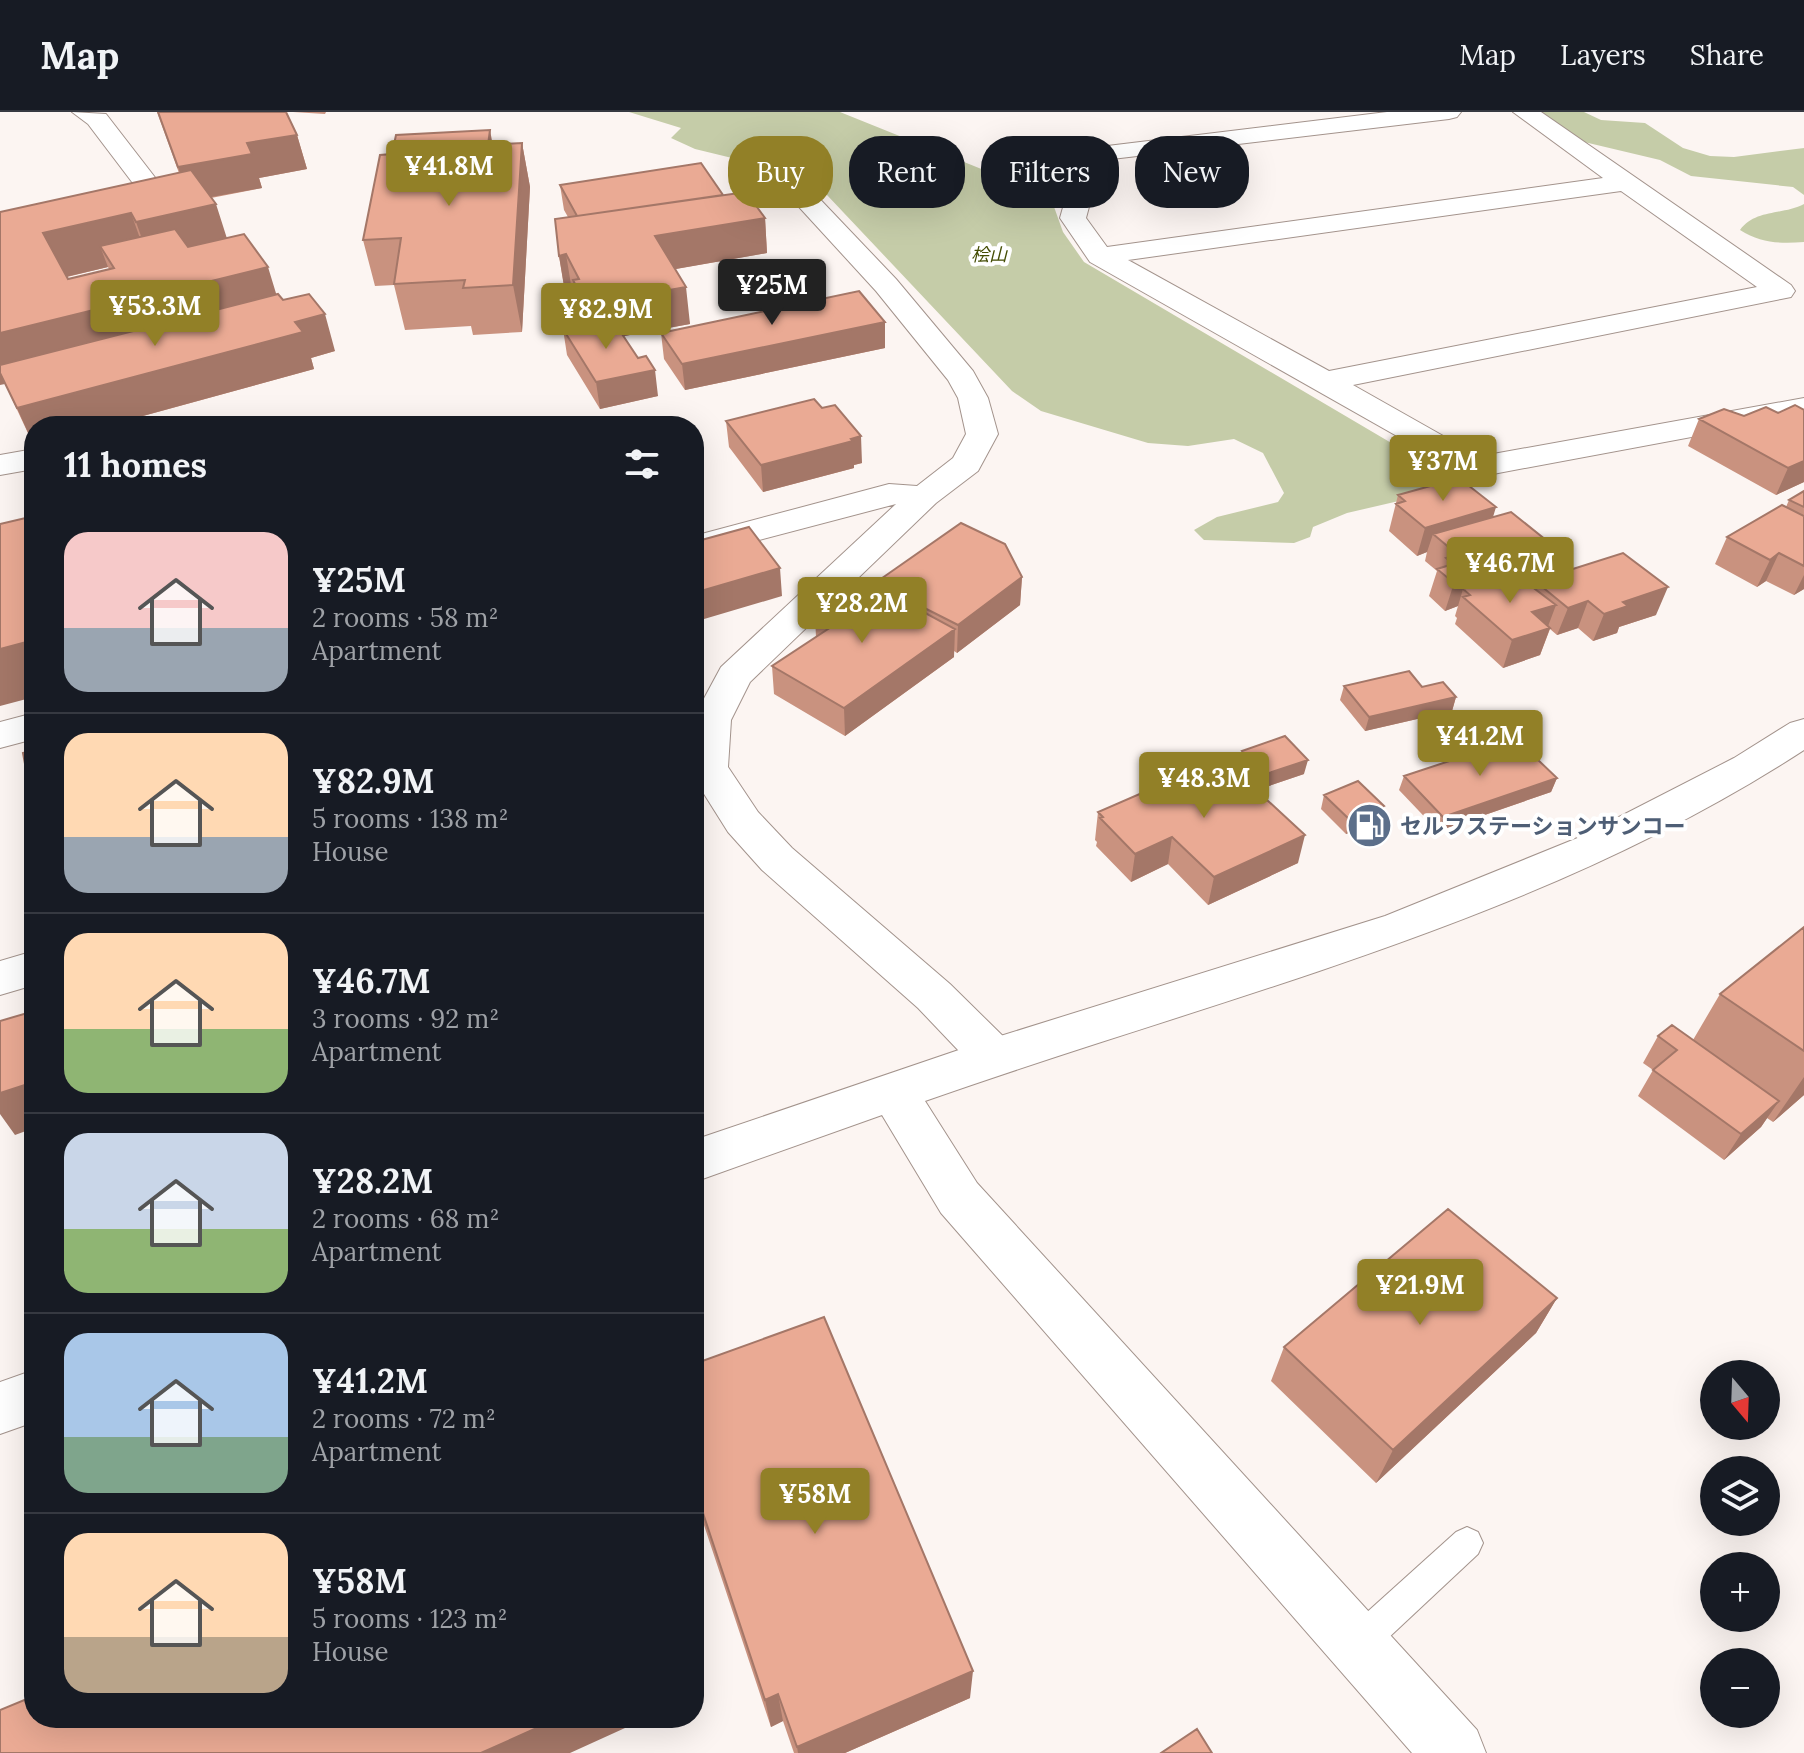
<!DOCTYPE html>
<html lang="en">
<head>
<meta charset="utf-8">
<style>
	:root { --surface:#171b24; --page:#20242c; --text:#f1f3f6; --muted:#9ea1a6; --line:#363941; --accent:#928027 }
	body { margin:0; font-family:Lora,"Noto Sans JP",serif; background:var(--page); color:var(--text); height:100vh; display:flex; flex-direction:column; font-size:30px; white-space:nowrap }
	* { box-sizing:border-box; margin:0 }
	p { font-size:26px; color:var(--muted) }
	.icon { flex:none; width:44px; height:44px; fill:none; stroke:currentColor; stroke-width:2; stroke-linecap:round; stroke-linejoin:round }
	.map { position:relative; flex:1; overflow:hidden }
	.details { position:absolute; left:24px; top:304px; width:680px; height:1312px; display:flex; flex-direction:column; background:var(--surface); border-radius:32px; box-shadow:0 8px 32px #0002 }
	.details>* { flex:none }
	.hud { position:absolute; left:728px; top:24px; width:760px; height:72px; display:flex; gap:16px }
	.needle { width:52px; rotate:161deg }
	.fabs { position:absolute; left:1700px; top:1248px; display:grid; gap:16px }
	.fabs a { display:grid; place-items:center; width:80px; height:80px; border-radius:50%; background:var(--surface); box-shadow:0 8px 32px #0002; font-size:40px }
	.price { position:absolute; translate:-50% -68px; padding:0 18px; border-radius:8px; background:var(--accent); color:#fff; font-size:26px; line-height:52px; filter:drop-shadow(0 2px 4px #0008) }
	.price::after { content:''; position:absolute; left:50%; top:48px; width:24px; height:18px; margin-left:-12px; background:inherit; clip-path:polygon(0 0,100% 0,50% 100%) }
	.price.active { background:#222; color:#fff }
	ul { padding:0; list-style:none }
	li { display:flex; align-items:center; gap:24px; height:200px; padding:0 40px }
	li+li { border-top:2px solid var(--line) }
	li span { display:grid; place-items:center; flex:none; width:224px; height:160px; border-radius:24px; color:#555 }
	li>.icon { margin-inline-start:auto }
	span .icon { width:96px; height:96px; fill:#fffc; stroke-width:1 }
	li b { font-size:34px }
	h2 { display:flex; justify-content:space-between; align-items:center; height:96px; padding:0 40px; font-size:34px }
	.chip { padding:0 28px; border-radius:32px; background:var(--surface); box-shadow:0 8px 32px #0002; font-size:28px; line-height:72px }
	.chip.active { background:var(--accent); color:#fff }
	header { display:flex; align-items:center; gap:48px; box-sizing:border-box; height:112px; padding:0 40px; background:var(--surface); border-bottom:2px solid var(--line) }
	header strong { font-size:38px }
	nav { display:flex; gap:44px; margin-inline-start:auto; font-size:28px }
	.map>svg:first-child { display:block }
	.green { fill:#c5cca8 }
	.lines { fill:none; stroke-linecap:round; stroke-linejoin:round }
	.lane-casing { stroke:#a3938c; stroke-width:2 }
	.street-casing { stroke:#a3938c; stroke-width:2 }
	.secondary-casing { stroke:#a3938c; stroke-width:2 }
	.lane { fill:#fff; fill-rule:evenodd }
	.street { fill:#fff; fill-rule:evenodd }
	.secondary { fill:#fff; fill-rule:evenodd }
	.wall { fill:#c9927f; fill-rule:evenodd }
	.shaded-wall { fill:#a47768 }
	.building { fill:#eaaa94; stroke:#a47768; stroke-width:2 }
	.labels { text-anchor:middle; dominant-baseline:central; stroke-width:8; stroke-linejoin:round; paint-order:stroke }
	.far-park-label { font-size:18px; font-style:italic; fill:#444d04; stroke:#fff }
	.service-label { font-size:22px; font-weight:bold; fill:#4e5e75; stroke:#fff; text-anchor:start }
</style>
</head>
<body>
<header>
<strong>Map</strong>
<nav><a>Map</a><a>Layers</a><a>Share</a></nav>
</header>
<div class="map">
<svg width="1804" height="1641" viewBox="0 0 1804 1641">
	<rect width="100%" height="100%" fill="#fcf5f2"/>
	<!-- green -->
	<path class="green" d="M629,0H840L1041,81L1053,92L1063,120L1084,150L1427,352L1435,374L1416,385L1347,401L1313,415L1310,425L1294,431L1204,428L1194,418L1217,405L1278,390L1284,381L1263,341L1234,327L1188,334L1148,331L1041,299L1012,279L810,65L695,37L671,26L681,16Z
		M1541,0H1584L1601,8L1645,11L1683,36L1710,44L1734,45L1804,36V83L1793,75L1691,64L1660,48L1580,29Z
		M1804,92V130C1780,132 1761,131 1740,118C1755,97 1784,103 1804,92Z"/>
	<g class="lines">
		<defs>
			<path id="lane" d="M1467,1415L1478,1420L1483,1431L1478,1442L1369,1544L1357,1549L1345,1544L1340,1532L1345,1520L1456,1420Z"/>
			<path id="street" d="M72,0L106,2L157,68L163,83L149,105L133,115L0,150V134L115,103L130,94L137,83L135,74L88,12Z
				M1387,0H1461L1457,5L1449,7L1112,47L1101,50L1086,106L1107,135L1603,66L1513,0H1541L1791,173L1795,179L1791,185L1781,187L1353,273L1468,338L1493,342L1804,286V304L1493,362L1448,353L1090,150L1060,106L1077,46L1081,41L1099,35ZM1621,79L1757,175L1329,259L1128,148Z
				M786,58L795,61L896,167L973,259L988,286L998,322L978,359L936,391L750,570L731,608L728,655L758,700L792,736L950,872L1011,932L1018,945L1011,958L994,964L977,958L918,896L762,758L728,720L694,666V605L721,555L896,392L694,445V424L889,372L917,374L953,346L966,322L958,286L948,268L876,179L777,71L773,66L777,61Z
				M34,337V357L0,363V343Z
				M34,601V627L0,636V610Z
				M34,839V873L0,883V849Z"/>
			<path id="secondary" d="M1804,607V638C1537,812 1222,884 925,989L977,1071L1477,1618L1486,1641H1412L941,1101L882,1003L694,1070V1028L994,926L1385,804L1580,725L1734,646L1790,611Z
				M34,1258V1310L0,1322V1270Z"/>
		</defs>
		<!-- lane casing -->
		<use href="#lane" class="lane-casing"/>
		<!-- street casing -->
		<use href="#street" class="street-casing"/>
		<!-- secondary casing -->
		<use href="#secondary" class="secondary-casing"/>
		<!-- lane -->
		<use href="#lane" class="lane"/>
		<!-- street -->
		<use href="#street" class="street"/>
		<!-- secondary -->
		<use href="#secondary" class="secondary"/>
	</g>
	<!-- wall -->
	<path class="wall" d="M157,0H286L297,23L307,57L259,66L262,76L211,86L226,126L276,183L335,239L311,246L314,257L34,334L5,272L0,100L179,61ZM108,155L109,157L68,167L67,165Z
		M293,0H326L325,2Z
		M522,31L530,75L522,220L473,223L471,214L405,218L394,173L375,174L363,128L493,33Z
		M560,73L723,83L765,106L767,141L675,157L690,212L624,224L658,284L600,297L567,243L563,217L583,213L578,204L575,185L572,179L565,180L559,144L568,105L564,98Z
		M661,221L885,236L685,278L664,247Z
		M1744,304L1804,370L1776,383L1688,334L1699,307Z
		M726,309L862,351L854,353V356L763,380L729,335Z
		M1804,379V477L1794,483L1766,469L1757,475L1715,452L1727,425L1786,395L1789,388Z
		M1398,383L1493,405L1556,436L1546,463L1525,470L1533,475L1535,469L1656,503L1619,515L1617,521L1593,529L1578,516L1557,523L1550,517L1540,543L1503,556L1455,512L1457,506L1455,504L1458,494L1445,499L1429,484L1437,459L1425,449L1427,440L1417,444L1389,419Z
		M1022,465L1020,493L957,541L954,539V545L845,624L774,582L772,554L816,525L815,505L875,474V471Z
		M1344,574L1422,575L1456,585L1452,599L1365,619L1340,588Z
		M1242,639L1304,662L1260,677L1239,654Z
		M1404,664L1557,666L1551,680L1438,719L1399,678Z
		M1171,677L1298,751L1208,793L1168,752L1131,770L1096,734L1097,730L1095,728L1098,700Z
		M1324,683L1384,694L1380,708L1346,722L1321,697Z
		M1804,815V983L1773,1010L1767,1006L1761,1015L1724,1048L1638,984L1653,958L1643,951L1658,924L1693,928L1720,882Z
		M1557,1186L1536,1221L1376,1371L1271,1269L1284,1235Z
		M694,1252L970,1586L845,1641H794L783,1609L771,1615L694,1383Z"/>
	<!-- shaded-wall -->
	<path class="shaded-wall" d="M490,18L498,61L488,33Z
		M297,23L307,57L259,66L262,76L189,89L178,55L247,31Z
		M522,31L530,75L522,220L513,173Z
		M216,92L230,136L152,155L136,110Z
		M131,101L147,146L100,134L108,155L61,166L43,121Z
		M765,106L767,141L659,160L655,124Z
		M566,142L572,179L565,180L559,144Z
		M268,155L282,201L0,261V221Z
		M686,175L690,212L592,230L586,193Z
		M325,202L335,239L311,246L314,257L106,314H34V334L17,296L295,210Z
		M885,210V236L685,278L682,252Z
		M655,258L658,284L600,297L596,270Z
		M0,261L5,272L0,273Z
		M861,324L862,351L854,353V356L763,380L761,353Z
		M1804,349V370L1776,383L1788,356Z
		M1496,395L1488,422H1433L1427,440L1417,444L1425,416Z
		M1556,436L1546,463L1469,488L1470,483L1463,477L1458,494L1445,499L1454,471L1466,464Z
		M1779,441L1766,469L1757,475L1770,448Z
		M780,456L782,484L694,510V481Z
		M1804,463V477L1794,483Z
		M1022,465L1020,493L957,541L958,513Z
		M1668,475L1656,503L1619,515L1617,521L1593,529L1604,502L1623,490Z
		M1588,489L1578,516L1557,523L1568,496Z
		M1556,493L1547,517L1550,516L1540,543L1503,556L1512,528L1532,500Z
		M955,517L954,545L845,624L844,596Z
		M34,528V585L0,594V537Z
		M1456,585L1452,599L1365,619L1369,605Z
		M1308,648L1304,662L1260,677L1263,663Z
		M1557,666L1551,680L1438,719L1443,705Z
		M1384,694L1380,708L1346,722L1350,708Z
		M1305,723L1298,751L1208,793L1214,765Z
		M1172,725L1168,752L1131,770L1135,742Z
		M1804,965V983L1773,1010Z
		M34,970V1016L15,1023L0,1002V981Z
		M1779,989L1761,1015L1724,1048L1741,1022Z
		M1557,1186L1536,1221L1376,1371L1393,1338Z
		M694,1477L704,1513L694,1518Z
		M973,1559L970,1586L845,1641H798L797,1635Z
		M778,1582L783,1609L771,1615L765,1588Z
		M559,1606H647L570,1641H481Z"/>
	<!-- building -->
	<path class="building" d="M158,0H286L297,23L247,31L252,42L178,55Z
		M490,18L488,33L522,31L513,173L463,176L465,168L394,172L401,126L363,128L380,43L392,42L396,23Z
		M701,51L723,83L577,104L560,73Z
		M191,58L216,92L136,110L131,101L43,121L68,167L114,156L100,134L175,117L188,135L244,122L268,155L0,221V100Z
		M746,80L765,106L655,124L686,175L586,193L573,168L579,167L566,142L559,144L555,107Z
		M859,179L885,210L682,252L661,221Z
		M278,182L283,188L309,182L325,202L295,210L303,220L17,296L0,261V253Z
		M612,207L638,246L646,244L655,258L596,270L563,217Z
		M814,287L822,296L835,293L861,324L851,327L853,329L761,353L726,309Z
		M1795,293L1804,298V349L1788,356L1699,307L1724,297L1744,304L1766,295L1778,301Z
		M1459,366L1496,395L1425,416L1396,392L1405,389L1398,383Z
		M1804,379V395L1789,388Z
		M1782,393L1804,404V454L1779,441L1770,448L1727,425Z
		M1511,400L1556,436L1466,464L1469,466L1454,471L1437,457L1453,452L1446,446L1458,443L1433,422Z
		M34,404V528L0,537V412Z
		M961,411L1005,432L1022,465L958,513L875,471Z
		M749,415L780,456L694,481V430Z
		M1623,441L1668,475L1623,490L1628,494L1604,502L1588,489L1568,496L1535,469Z
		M1514,461L1556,493L1532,500L1550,516L1512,528L1463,485L1470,483L1463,477Z
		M868,470L955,517L844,596L772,554L831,515L815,505Z
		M1409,559L1422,575L1443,570L1456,585L1369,605L1344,574Z
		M1285,624L1308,648L1263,663L1242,639Z
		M1516,627L1557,666L1443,705L1404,664Z
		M34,638V701L23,641Z
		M1228,652L1305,723L1214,765L1172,725L1135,742L1100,706L1103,705L1098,700L1165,671L1171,677Z
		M1358,669L1384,694L1350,708L1324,683Z
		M1804,815V939L1720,882Z
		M34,899V970L0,981V909Z
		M1672,913L1779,989L1741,1022L1653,958L1677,938L1658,924Z
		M1448,1097L1557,1186L1393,1338L1284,1235Z
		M824,1205L973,1559L797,1635L778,1582L765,1588L694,1374V1252Z
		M34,1584V1606H559L481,1641H0V1598Z
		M1197,1617L1212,1641H1161Z"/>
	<!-- icons -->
	<defs>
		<symbol id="fuel-disc" viewBox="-11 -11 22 22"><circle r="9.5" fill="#5c6f8a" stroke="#fff"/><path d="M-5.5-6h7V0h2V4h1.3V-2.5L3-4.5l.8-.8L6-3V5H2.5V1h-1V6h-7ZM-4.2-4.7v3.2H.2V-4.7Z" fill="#fff"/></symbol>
	</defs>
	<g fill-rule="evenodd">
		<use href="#fuel-disc" x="1344" y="688" width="51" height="51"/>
	</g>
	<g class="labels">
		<!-- far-park labels -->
		<g class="far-park-label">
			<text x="989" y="142">桧山</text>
		</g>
		<!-- service labels -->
		<g class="service-label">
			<text x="1400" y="714">セルフステーションサンコー</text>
		</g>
	</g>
</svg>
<div class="fabs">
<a><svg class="needle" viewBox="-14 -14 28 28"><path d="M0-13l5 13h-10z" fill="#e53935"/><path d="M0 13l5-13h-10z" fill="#9ea1a6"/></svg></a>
<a><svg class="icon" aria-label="layers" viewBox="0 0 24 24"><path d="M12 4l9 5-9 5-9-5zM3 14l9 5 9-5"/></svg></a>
<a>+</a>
<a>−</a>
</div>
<b class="price" style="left:449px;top:96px">¥41.8M</b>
<b class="price active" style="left:772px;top:215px">¥25M</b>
<b class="price" style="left:155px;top:236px">¥53.3M</b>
<b class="price" style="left:606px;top:239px">¥82.9M</b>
<b class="price" style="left:1443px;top:391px">¥37M</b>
<b class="price" style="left:1510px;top:493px">¥46.7M</b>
<b class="price" style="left:862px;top:533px">¥28.2M</b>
<b class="price" style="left:1480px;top:666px">¥41.2M</b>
<b class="price" style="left:1204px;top:708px">¥48.3M</b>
<b class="price" style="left:1420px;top:1215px">¥21.9M</b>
<b class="price" style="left:815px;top:1424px">¥58M</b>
<div class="hud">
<a class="chip active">Buy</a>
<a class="chip">Rent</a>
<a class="chip">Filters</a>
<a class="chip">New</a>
</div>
<section class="details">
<h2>11 homes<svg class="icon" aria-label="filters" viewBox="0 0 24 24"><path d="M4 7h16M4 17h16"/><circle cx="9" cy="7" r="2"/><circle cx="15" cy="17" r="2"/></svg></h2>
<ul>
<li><span style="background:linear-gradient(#f6c9c9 60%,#9aa5b1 0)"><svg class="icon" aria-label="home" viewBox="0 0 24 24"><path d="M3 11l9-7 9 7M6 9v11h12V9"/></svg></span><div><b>¥25M</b><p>2 rooms · 58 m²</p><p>Apartment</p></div></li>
<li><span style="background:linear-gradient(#ffd9b3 65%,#9aa5b1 0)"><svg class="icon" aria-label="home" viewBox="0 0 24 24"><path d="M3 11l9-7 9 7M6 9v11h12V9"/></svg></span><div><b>¥82.9M</b><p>5 rooms · 138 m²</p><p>House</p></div></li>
<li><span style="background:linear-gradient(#ffd9b3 60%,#8fb573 0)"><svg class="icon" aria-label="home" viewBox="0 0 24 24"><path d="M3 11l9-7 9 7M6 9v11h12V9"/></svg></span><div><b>¥46.7M</b><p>3 rooms · 92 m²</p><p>Apartment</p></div></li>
<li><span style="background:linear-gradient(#c9d6e8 60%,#8fb573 0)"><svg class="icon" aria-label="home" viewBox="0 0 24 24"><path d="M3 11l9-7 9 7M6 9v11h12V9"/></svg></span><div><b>¥28.2M</b><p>2 rooms · 68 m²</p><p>Apartment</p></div></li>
<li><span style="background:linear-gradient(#a9c7e8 65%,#7fa58c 0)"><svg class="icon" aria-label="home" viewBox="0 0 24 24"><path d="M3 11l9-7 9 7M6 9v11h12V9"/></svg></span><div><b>¥41.2M</b><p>2 rooms · 72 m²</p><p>Apartment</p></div></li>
<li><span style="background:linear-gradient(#ffd9b3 65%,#b9a48a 0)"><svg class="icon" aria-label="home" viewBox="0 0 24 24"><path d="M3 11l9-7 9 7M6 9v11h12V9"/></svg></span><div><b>¥58M</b><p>5 rooms · 123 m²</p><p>House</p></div></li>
</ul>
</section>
</div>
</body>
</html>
